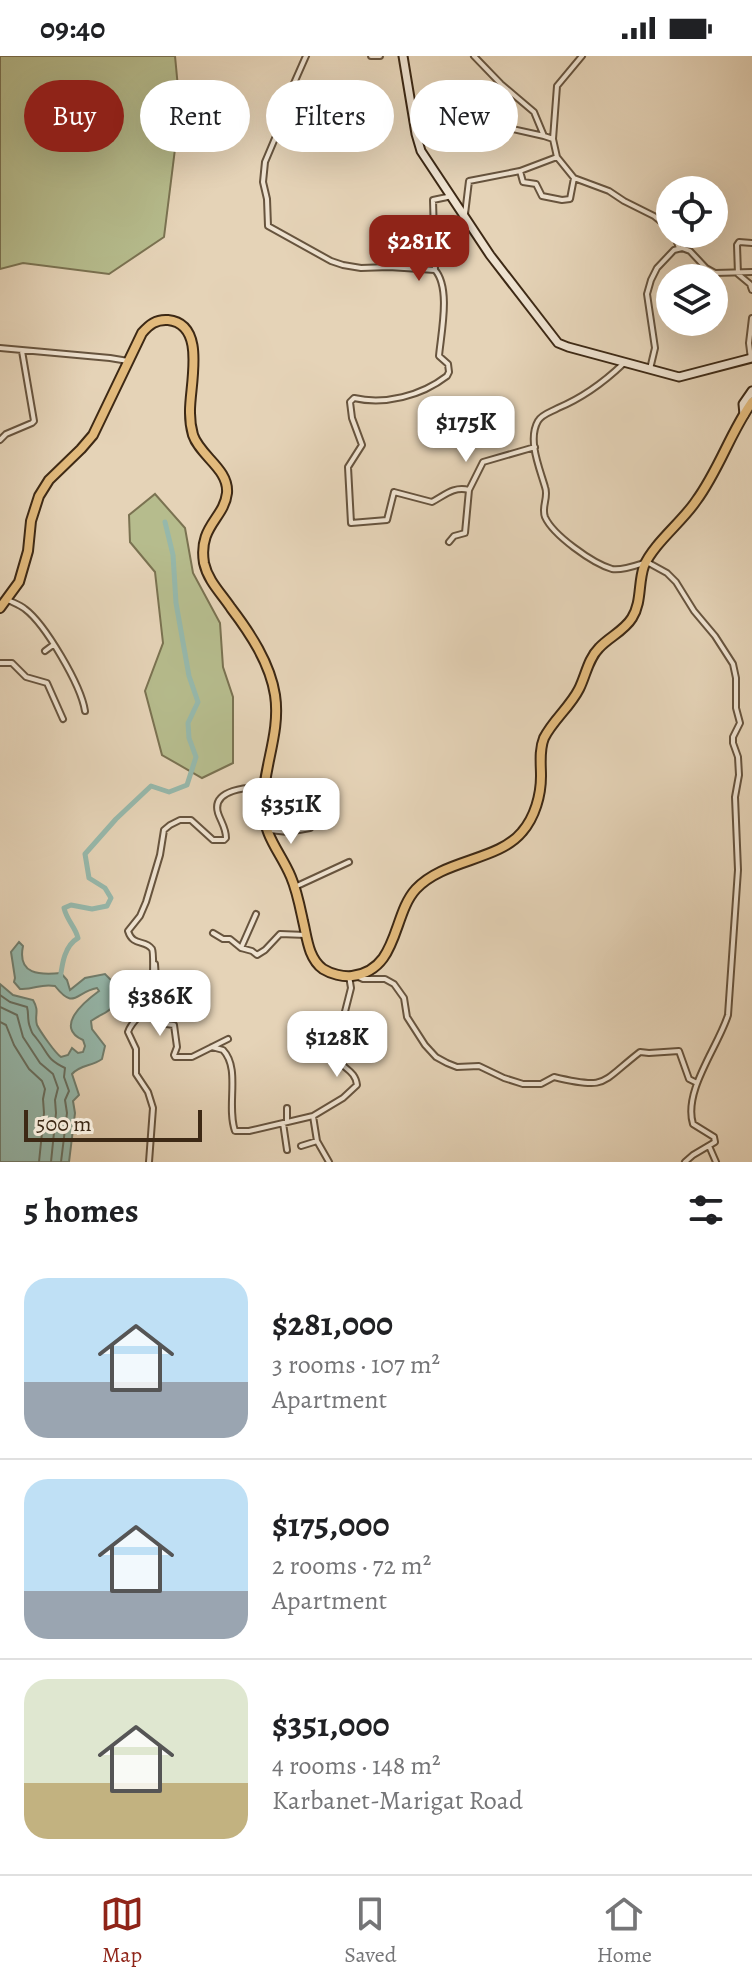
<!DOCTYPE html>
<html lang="en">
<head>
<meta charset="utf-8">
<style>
	:root { --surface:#fff; --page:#f6f6f6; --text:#202124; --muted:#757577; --line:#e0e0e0; --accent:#8f2418 }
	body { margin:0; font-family:Alegreya,serif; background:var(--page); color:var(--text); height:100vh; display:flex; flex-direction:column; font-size:30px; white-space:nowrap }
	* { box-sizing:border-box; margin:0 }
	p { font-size:26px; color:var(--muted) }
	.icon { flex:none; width:44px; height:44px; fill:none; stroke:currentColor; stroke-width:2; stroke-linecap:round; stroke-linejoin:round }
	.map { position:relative; height:1106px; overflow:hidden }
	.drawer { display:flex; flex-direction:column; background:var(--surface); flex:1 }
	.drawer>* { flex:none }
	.guide { position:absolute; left:24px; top:24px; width:704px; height:72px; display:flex; gap:16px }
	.fabs { position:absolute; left:656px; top:120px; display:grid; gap:16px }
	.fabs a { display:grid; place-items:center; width:72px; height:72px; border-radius:50%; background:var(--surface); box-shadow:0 8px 32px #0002; font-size:40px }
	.scale { position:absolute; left:24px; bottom:20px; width:178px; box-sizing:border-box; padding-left:8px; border:4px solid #3d2915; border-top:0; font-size:22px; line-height:28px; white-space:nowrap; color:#3d2915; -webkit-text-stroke:6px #eee2d0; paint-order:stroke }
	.price { position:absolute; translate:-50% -68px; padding:0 18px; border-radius:16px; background:#fff; color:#222; font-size:26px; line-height:52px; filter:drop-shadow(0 2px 4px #0008) }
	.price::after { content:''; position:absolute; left:50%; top:48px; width:24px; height:18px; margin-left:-12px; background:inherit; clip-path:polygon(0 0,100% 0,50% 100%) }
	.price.active { background:var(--accent); color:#fff }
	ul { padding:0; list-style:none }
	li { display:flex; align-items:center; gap:24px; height:200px; padding:0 24px }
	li+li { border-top:2px solid var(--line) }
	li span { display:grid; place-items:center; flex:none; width:224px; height:160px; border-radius:24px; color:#555 }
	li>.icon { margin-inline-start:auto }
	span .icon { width:96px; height:96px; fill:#fffc; stroke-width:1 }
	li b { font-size:34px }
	h2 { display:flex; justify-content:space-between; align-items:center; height:96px; padding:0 24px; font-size:34px }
	.pill { padding:0 28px; border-radius:36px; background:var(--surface); box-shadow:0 8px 32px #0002; font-size:28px; line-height:72px }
	.pill.active { background:var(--accent); color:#fff }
	.status { display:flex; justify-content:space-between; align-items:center; height:56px; padding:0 40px; background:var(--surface); direction:ltr }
	.status svg { height:22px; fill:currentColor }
	.tabs { display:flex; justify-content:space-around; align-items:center; height:112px; border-top:2px solid var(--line); background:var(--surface); font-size:22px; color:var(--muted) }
	.tabs a { display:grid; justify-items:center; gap:4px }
	.tabs .active { color:var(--accent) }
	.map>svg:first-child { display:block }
	.green { fill:#b6bc8d; stroke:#7a7251; stroke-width:2 }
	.water { fill:#96b8ab; stroke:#727f6f; stroke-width:2 }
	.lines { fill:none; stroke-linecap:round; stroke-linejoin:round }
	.shore { stroke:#6a7060; stroke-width:2 }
	.river { stroke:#96b8ab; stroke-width:5 }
	.street-casing { stroke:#67543e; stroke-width:8 }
	.secondary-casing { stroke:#3d2915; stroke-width:11 }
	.primary-casing { stroke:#3d2915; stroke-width:12 }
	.street { stroke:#eee2d0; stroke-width:4 }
	.secondary { stroke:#eee2d0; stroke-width:7 }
	.primary { stroke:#e2ba7c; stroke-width:8 }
</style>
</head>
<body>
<div class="status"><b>09:40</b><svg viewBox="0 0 49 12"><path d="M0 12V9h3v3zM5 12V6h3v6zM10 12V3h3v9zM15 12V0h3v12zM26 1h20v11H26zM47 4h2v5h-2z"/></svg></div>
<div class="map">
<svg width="752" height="1106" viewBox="0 0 752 1106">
	<rect width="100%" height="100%" fill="#e5d3b7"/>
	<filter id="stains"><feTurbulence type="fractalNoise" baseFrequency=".0025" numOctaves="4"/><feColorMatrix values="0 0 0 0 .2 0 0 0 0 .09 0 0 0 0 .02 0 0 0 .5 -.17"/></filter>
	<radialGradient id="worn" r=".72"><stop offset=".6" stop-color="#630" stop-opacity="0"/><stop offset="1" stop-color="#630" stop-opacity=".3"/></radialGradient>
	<!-- green -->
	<path class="green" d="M0,0H175L180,53L164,181L109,218L23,207L0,213Z
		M155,438L185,472L193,517L220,567L223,611L233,641V707L202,722L162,699L145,635L163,587L155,516L130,486L129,459Z"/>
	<!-- water -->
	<path class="water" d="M19,886L23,890C17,919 40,919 61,917L67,924L70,934L85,922L105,918L114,927L118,935C111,959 109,953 91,965L92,973L105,990L102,1003C91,1011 81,1008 72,1018L79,1039L73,1045L75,1057L69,1106H0V928L13,939L33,944C40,956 34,959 37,969C40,975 55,997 61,1001L68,999L72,992L78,997L83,996L85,990L83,984C54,971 84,946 99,935L97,932C75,936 75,955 55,930C40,927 35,934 20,933L14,926L15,922L11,896Z"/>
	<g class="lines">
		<!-- shore -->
		<path class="shore" d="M0,939L10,946L27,951C29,958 27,964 30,971C33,980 31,975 37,983C49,998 46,1003 65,1012L64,1021L69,1035L65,1044L67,1057L61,1106
			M0,951L17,959L23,981L40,1007L53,1018L58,1032L55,1044L56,1057L51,1106
			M0,966L6,969L14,989L29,1013L42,1025L45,1033L43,1043L44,1057L39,1106"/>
		<!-- river -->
		<path class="river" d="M60,924C62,909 64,890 78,882C75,870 67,865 64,852L71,849L92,853L107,850L111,842L105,832L89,822L85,798L116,763L151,730L169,736L187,729L196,701L189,682L188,667L198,646L189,620L176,547L173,499L165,466"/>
		<defs>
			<path id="street" d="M306,0L287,43L284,61L265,106L263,126L267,143L268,170L331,205L343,209L361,212L389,211L435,214C451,232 441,277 439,300L448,308L449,316L447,320C421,340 385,349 354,342L350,346L352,362L362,389L348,411L351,467L387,464L394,436L432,446C445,439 454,430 469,434
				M371,0H380
				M474,0L501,28L534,56L544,80L553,83L557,101L574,122L609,135L624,145L654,160L670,173
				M413,58L499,70L544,80
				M553,83L557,30L582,0
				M520,115L523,126L536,128L542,140L562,144L570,143L574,122
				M465,158L469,125L520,115L557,101
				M674,178L679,192
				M752,187L739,186L737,189L738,218L750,228L752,234
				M435,214L433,144L452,140
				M0,292L110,302L128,305
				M751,303L749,287L752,262
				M623,308C604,326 582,342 558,352C551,356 542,358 538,365C527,384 540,413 545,431C549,441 541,451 545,461C553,479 592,507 612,513C622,515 637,509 647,506L667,517L676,526L694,555L715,580L733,608L736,622V652L740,667L733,681V687L738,701L739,719L735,741L738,814L728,959C718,991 683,1035 693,1068L714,1081L715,1086L693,1099L685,1106
				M650,313L655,292L647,238L651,224L657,212L674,194L682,192L690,195L706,212L715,217L752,216
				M0,384L6,378L32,367L34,365L22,295
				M449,486L454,480L465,477L469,434L483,406L535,391
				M8,544C14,547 20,549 25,553C45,568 81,629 85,655
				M45,595L53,589
				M0,607H12L26,621L47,627L63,663
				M270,774L288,776L310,772
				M297,830L349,806
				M213,877L223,883H230L241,892L252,895L257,899L265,894L280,878L306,879
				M241,892L256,858
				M155,908L157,937L154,961L158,967L174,969L177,991L174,999L175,1001H192L228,983
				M356,920L363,923H385L394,928L404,942L407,961L425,989L436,1001L447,1007L457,1011L479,1010L504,1022L523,1028H541L554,1021C608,1034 600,1027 640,996L649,997L679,995L689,1023L697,1027
				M212,991L223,994C241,1013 226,1049 235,1075H249L313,1060L343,1042L357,1029C355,1011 337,1013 335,995L351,932L349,920
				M313,1060L317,1085L329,1106
				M287,1066V1052
				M283,1067L287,1094
				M301,1090L317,1085
				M709,1090L716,1106
				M149,1106L153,1052L148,1036L136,1018V993L128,976C132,963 146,957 151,945C153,940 154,897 152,893C145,883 133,891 128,875L140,860L146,846L160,799L164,774L170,769L180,764H191L213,784H224L226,782C226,772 221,766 218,757C211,733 249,731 264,731"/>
			<path id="secondary" d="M403,0L416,78L421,95L490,199L558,287L568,291L679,321L752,302
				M744,359L743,348L752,335"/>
			<path id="primary" d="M0,552L19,526L28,495L31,465L39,440L49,424L81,393L93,379L142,277C149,269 156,263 168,264C208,268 189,331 190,357C190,364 191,372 193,379C200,400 229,413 227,437C224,463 198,470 204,507C208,525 221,537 231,552C250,577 270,607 275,639C281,678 262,713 263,752C265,783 280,795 291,821C297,835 300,851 303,865C307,881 308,902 323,913C331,918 343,921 352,920C399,914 392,859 416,833C444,803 498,805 522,776C535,761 541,739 541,720C541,708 539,694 544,682C553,664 570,651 579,633C586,619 588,603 599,592C609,581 624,575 632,562C642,546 638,527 644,510C654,487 682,466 696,445C719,414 730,377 752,346"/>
		</defs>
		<!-- street casing -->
		<use href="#street" class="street-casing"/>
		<!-- secondary casing -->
		<use href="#secondary" class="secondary-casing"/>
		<!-- primary casing -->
		<use href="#primary" class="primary-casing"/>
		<!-- street -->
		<use href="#street" class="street"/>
		<!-- secondary -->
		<use href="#secondary" class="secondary"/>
		<!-- primary -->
		<use href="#primary" class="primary"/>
	</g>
	<rect width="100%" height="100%" filter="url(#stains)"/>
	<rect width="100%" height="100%" fill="url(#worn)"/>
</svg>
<div class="fabs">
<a><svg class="icon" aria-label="locate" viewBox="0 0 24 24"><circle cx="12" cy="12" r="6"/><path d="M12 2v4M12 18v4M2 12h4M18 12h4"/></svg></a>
<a><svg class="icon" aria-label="layers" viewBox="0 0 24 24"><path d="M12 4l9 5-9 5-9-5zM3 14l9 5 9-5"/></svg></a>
</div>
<div class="scale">500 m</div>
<b class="price active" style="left:419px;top:227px">$281K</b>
<b class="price" style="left:466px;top:408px">$175K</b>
<b class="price" style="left:291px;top:790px">$351K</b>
<b class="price" style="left:160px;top:982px">$386K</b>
<b class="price" style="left:337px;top:1023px">$128K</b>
<div class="guide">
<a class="pill active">Buy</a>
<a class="pill">Rent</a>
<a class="pill">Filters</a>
<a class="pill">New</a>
</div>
</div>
<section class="drawer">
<h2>5 homes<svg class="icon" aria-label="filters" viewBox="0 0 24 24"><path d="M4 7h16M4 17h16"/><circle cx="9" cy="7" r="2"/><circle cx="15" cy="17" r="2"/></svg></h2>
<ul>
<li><span style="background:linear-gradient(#bfe0f5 65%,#9aa5b1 0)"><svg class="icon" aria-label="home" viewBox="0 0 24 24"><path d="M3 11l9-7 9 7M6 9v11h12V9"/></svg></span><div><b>$281,000</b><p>3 rooms · 107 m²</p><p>Apartment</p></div></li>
<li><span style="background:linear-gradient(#bfe0f5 70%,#9aa5b1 0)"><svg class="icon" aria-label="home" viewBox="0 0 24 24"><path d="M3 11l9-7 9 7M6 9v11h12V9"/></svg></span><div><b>$175,000</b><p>2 rooms · 72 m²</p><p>Apartment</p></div></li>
<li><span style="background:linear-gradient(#dfe7d0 65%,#c2b280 0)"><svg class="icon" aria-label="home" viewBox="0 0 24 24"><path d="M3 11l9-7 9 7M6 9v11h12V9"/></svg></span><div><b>$351,000</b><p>4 rooms · 148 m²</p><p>Karbanet-Marigat Road</p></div></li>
</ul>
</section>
<nav class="tabs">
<a class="active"><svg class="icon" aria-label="map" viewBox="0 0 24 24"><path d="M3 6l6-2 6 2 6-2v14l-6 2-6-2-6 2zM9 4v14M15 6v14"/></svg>Map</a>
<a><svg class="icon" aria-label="saved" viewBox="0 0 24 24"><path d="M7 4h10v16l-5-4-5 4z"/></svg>Saved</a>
<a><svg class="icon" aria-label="home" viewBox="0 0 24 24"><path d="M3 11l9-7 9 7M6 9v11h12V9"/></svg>Home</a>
</nav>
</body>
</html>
